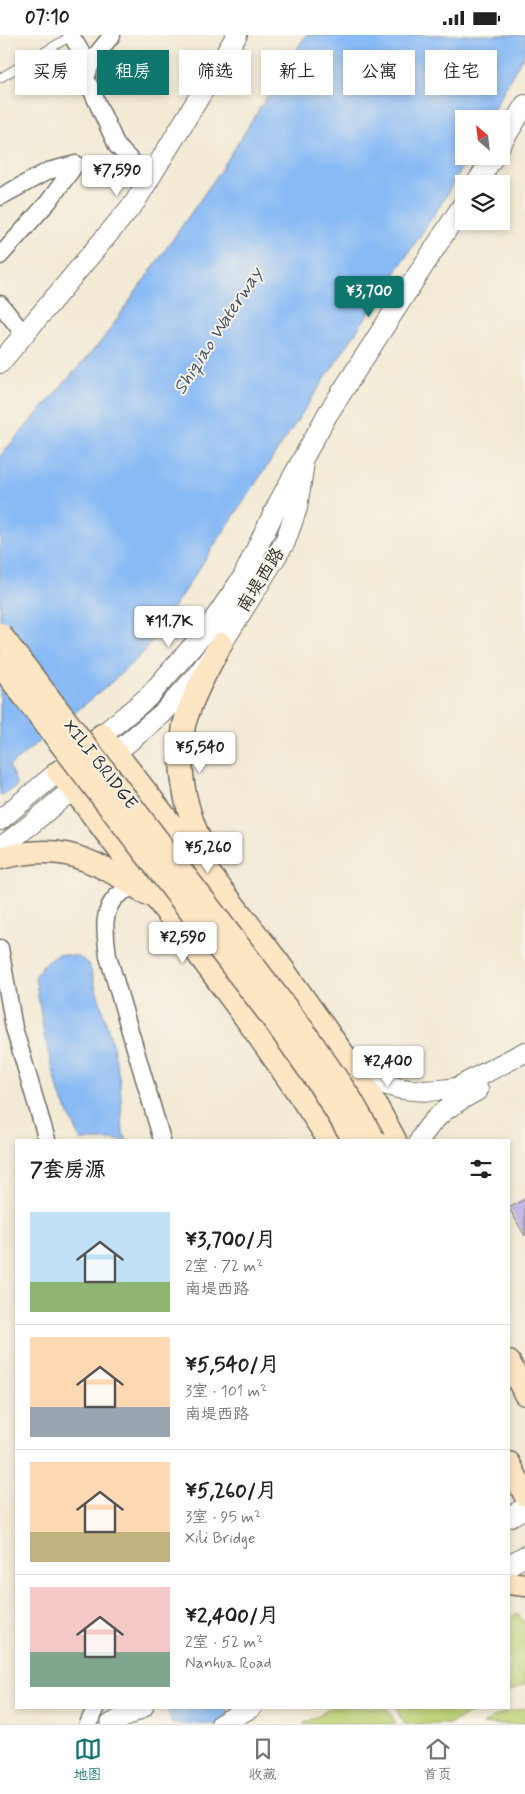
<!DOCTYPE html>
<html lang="zh">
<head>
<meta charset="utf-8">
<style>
	:root { --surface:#fff; --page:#f6f6f6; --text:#222; --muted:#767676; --line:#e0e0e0; --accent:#0f766e }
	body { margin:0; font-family:Mynerve,"LXGW WenKai TC",sans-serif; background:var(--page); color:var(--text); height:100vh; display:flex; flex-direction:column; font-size:19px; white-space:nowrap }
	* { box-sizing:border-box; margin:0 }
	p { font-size:16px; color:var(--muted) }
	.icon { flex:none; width:28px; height:28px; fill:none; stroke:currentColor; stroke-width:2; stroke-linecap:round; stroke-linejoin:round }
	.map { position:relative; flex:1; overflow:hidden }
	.sheet { position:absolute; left:15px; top:1104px; width:495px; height:570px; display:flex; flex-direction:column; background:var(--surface); border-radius:0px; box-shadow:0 2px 8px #0003 }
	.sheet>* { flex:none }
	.guide { position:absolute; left:15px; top:15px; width:495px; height:45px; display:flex; gap:10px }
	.needle { width:32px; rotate:332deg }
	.buttons { position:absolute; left:455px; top:75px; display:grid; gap:10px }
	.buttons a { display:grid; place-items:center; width:55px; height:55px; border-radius:0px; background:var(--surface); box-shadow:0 2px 8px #0003; font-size:25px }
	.price { position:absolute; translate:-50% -42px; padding:0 11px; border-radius:5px; background:#fff; color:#222; font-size:16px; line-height:32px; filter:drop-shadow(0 1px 2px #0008) }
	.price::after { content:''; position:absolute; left:50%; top:30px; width:15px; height:11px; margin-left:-8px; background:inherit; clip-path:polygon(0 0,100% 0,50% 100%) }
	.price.on { background:var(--accent); color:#fff }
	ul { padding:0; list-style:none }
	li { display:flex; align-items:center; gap:15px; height:125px; padding:0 15px }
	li+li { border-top:1px solid var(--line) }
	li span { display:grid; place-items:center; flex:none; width:140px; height:100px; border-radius:0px; color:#555 }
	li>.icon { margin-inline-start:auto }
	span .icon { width:60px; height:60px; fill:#fffc; stroke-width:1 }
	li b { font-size:21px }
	h2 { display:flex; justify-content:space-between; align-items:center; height:60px; padding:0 15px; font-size:21px }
	.tag { padding:0 18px; border-radius:0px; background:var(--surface); box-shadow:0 2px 8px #0003; font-size:18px; line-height:45px }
	.tag.on { background:var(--accent); color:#fff }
	.status { display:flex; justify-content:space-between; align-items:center; height:35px; padding:0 25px; background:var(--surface); direction:ltr }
	.status svg { height:14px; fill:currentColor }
	.tabs { display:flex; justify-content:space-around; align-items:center; height:70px; border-top:1px solid var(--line); background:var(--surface); font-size:14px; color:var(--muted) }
	.tabs a { display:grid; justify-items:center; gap:2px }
	.tabs .on { color:var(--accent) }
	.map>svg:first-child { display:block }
	.green { fill:#bed377; stroke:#747f51 }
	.water { fill:#88baf5; stroke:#5a7290 }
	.building { fill:#bdb5e4 }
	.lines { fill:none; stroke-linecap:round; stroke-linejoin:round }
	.service-casing { stroke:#716e66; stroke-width:10 }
	.minor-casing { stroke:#716e66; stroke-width:19 }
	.tertiary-casing { stroke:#716e66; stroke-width:22 }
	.secondary-casing { stroke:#716e66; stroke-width:25 }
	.service { stroke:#fff; stroke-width:8 }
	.minor { stroke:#fff; stroke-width:16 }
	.tertiary { stroke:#fff; stroke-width:20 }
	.secondary { stroke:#fce6c4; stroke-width:22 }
	.secondary-bridge-casing { stroke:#716e66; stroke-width:25; stroke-linecap:butt }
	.secondary-bridge { stroke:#fce6c4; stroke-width:22 }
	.labels { text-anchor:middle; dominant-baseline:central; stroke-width:4; stroke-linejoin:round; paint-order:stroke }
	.street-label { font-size:18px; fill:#2b2b2b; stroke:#f7f3e8 }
	.water-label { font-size:19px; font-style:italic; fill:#475668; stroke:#f7f3e8 }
</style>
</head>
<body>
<div class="status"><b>07:10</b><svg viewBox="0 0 49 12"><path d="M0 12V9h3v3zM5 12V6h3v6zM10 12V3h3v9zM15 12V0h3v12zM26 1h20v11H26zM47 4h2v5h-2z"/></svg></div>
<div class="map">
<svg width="525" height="1689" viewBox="0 0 525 1689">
	<rect width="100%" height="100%" fill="#f7f3e8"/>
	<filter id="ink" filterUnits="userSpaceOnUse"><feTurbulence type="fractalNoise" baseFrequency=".02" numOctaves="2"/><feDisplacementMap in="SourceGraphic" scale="10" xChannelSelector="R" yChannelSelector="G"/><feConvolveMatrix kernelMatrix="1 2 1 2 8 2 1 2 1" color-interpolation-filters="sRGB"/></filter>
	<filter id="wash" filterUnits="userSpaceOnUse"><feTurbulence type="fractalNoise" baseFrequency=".0096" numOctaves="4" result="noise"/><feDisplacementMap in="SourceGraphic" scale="20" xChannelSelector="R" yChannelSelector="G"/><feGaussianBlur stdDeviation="1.12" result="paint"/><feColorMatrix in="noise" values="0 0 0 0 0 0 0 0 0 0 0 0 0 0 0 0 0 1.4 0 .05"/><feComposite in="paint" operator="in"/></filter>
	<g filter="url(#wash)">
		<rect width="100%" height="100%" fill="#f3ead5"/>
		<!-- green -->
		<path class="green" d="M518,1578L525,1590V1649L509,1657V1583Z
			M333,1672L387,1673L396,1689H303Z
			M396,1673H480L449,1689H404Z
			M525,1673V1689H483L503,1678Z"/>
		<!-- water -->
		<path class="water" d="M306,0H525V17L488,84H464V121H468L445,163L143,618L105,653L9,731L16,747V752L0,761V421L103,304L221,135Z
			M58,919L77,921L89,929L113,1012L120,1047L123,1098L127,1105H81L59,1058L44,1000L35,942L43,930Z
			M166,1673H227L234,1689H172Z"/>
		<g id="blocks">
			<!-- building -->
			<path class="building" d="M525,1164V1201L509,1173Z"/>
		</g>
	</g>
	<g filter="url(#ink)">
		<use href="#blocks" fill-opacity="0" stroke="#716e66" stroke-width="1"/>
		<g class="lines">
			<defs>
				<path id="service" d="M0,43L71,1"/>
				<path id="minor" d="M71,0L90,32
					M112,0L93,24L86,43L117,111L149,144
					M0,162L48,136L76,129
					M0,221L49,166L76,129
					M0,269L24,299
					M135,851C129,854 122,857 117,861C100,877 106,901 108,921L162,1105
					M0,913L14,993L47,1105
					M88,1689L96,1672"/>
				<path id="tertiary" d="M501,109L525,70
					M476,149L494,121
					M0,328L135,167L237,0
					M0,785L148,662L207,595L243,542L279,467L327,380L464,168
					M0,813L30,790L163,678L194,644L223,607L285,507L297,473L303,434
					M353,1029C384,1057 417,1059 456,1053L525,1017
					M420,1105C433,1080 454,1068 478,1055
					M509,1482L525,1473
					M509,1530L525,1521
					M111,1689L143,1672
					M221,1689L252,1672"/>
				<path id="secondary" d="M102,700L278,927L364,1048L395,1105
					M58,737L73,754C160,870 251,983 329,1105
					M0,823C21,818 45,815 66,819C90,824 127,844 146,859
					M209,824C190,788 178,750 182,709C183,703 183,696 184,690C192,662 207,635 221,609
					M509,1327L525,1359
					M509,1428L525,1460
					M509,1548L525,1550"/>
			</defs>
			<!-- service casing -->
			<use href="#service" class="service-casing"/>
			<!-- minor casing -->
			<use href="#minor" class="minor-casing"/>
			<!-- tertiary casing -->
			<use href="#tertiary" class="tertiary-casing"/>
			<!-- secondary casing -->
			<use href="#secondary" class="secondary-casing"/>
			<!-- service -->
			<use href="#service" class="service"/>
			<!-- minor -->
			<use href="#minor" class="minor"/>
			<!-- tertiary -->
			<use href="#tertiary" class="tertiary"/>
			<!-- secondary -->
			<use href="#secondary" class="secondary"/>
			<defs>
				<path id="secondary-bridge" d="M0,599L304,996L350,1063L374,1105
					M0,630L270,980L319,1049L354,1105"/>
			</defs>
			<!-- secondary-bridge casing -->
			<use href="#secondary-bridge" class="secondary-bridge-casing"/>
			<!-- secondary-bridge -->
			<use href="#secondary-bridge" class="secondary-bridge"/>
		</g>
	</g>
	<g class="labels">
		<!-- street labels -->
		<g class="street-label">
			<text transform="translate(261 545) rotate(-58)">南堤西路</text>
			<text transform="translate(100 730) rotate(52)">XILI BRIDGE</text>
		</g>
		<!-- water labels -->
		<g class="water-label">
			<text transform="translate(218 296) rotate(-57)">Shiqiao Waterway</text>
		</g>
	</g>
</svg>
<div class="buttons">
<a><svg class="needle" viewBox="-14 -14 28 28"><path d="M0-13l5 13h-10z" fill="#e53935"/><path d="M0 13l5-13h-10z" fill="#767676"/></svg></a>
<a><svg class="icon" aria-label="layers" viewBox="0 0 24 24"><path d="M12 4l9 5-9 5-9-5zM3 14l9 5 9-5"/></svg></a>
</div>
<b class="price" style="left:117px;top:162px">¥7,590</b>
<b class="price on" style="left:369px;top:283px">¥3,700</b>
<b class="price" style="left:169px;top:613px">¥11.7K</b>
<b class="price" style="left:200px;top:739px">¥5,540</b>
<b class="price" style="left:208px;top:839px">¥5,260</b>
<b class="price" style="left:183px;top:929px">¥2,590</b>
<b class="price" style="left:388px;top:1053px">¥2,400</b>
<div class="guide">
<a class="tag">买房</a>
<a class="tag on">租房</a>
<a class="tag">筛选</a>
<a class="tag">新上</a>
<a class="tag">公寓</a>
<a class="tag">住宅</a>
</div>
<section class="sheet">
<h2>7套房源<svg class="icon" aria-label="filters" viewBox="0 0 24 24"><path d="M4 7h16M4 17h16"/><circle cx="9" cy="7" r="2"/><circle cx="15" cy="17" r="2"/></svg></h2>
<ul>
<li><span style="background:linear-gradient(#bfe0f5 70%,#8fb573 0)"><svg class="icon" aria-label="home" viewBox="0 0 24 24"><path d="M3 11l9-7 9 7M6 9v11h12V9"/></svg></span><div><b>¥3,700/月</b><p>2室 · 72 m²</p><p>南堤西路</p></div></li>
<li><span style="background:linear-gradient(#ffd9b3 70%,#9aa5b1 0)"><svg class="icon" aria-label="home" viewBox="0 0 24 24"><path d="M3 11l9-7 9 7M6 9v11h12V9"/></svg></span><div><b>¥5,540/月</b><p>3室 · 101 m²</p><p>南堤西路</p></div></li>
<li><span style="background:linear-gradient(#ffd9b3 70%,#c2b280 0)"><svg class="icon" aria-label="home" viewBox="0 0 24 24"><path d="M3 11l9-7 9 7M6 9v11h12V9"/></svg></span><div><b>¥5,260/月</b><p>3室 · 95 m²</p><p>Xili Bridge</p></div></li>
<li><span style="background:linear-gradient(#f6c9c9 65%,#7fa58c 0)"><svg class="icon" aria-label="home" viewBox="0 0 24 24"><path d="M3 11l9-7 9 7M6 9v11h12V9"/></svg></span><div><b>¥2,400/月</b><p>2室 · 52 m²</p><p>Nanhua Road</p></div></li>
</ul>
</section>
</div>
<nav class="tabs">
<a class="on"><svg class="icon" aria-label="map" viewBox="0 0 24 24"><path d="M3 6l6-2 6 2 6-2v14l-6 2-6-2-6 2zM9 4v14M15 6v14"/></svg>地图</a>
<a><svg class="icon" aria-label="saved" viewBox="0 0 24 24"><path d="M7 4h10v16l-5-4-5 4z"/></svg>收藏</a>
<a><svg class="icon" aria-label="home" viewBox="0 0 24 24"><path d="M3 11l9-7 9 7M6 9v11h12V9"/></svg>首页</a>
</nav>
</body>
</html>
